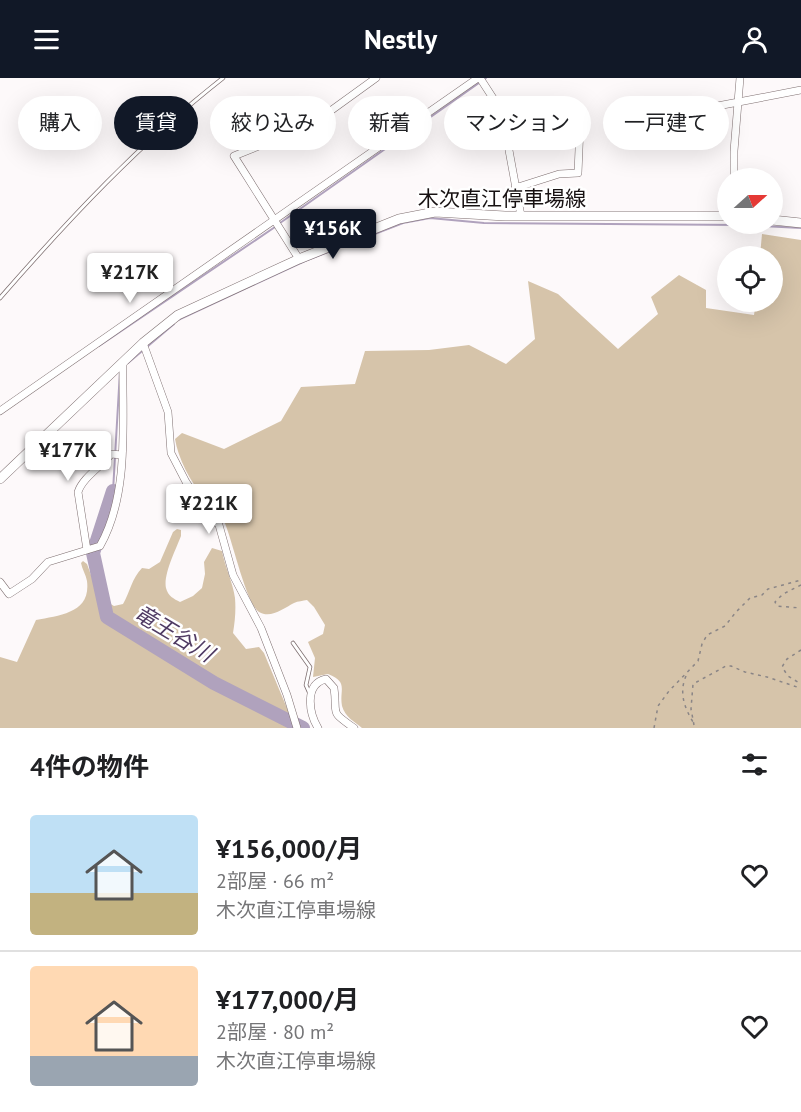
<!DOCTYPE html>
<html lang="ja">
<head>
<meta charset="utf-8">
<style>
	:root { --surface:#fff; --page:#f2f2f2; --text:#202124; --muted:#757577; --line:#e0e0e0; --accent:#111827 }
	body { margin:0; font-family:"PT Sans","Noto Sans JP",sans-serif; background:var(--page); color:var(--text); height:100vh; display:flex; flex-direction:column; font-size:22px; white-space:nowrap }
	* { box-sizing:border-box; margin:0 }
	p { font-size:20px; color:var(--muted) }
	.icon { flex:none; width:33px; height:33px; fill:none; stroke:currentColor; stroke-width:2; stroke-linecap:round; stroke-linejoin:round }
	.map { position:relative; height:650px; overflow:hidden }
	.drawer { display:flex; flex-direction:column; background:var(--surface); flex:1 }
	.drawer>* { flex:none }
	.hud { position:absolute; left:18px; top:18px; width:765px; height:54px; display:flex; gap:12px }
	.needle { width:39px; rotate:69deg }
	.tools { position:absolute; left:717px; top:90px; display:grid; gap:12px }
	.tools a { display:grid; place-items:center; width:66px; height:66px; border-radius:50%; background:var(--surface); box-shadow:0 6px 24px #0002; font-size:30px }
	.price { position:absolute; translate:-50% -51px; padding:0 14px; border-radius:6px; background:#fff; color:#222; font-size:20px; line-height:39px; filter:drop-shadow(0 2px 3px #0008) }
	.price::after { content:''; position:absolute; left:50%; top:36px; width:18px; height:14px; margin-left:-9px; background:inherit; clip-path:polygon(0 0,100% 0,50% 100%) }
	.price.selected { background:var(--accent); color:#fff }
	ul { padding:0; list-style:none }
	li { display:flex; align-items:center; gap:18px; height:150px; padding:0 30px }
	li+li { border-top:2px solid var(--line) }
	li span { display:grid; place-items:center; flex:none; width:168px; height:120px; border-radius:6px; color:#555 }
	li>.icon { margin-inline-start:auto }
	span .icon { width:72px; height:72px; fill:#fffc; stroke-width:1 }
	li b { font-size:26px }
	h2 { display:flex; justify-content:space-between; align-items:center; height:72px; padding:0 30px; font-size:26px }
	.chip { padding:0 21px; border-radius:27px; background:var(--surface); box-shadow:0 6px 24px #0002; font-size:21px; line-height:54px }
	.chip.selected { background:var(--accent); color:#fff }
	header { display:flex; justify-content:space-between; align-items:center; height:78px; padding:0 30px; background:var(--accent); color:#fff; font-size:27px; font-weight:700 }
	.map>svg:first-child { display:block }
	.forest { fill:#d6c4aa }
	.lines { fill:none; stroke-linecap:round; stroke-linejoin:round }
	.stream { stroke:#b0a2bd; stroke-width:2 }
	.river { stroke:#b0a2bd; stroke-width:14 }
	.lane-casing { stroke:#7e6f70; stroke-width:4.5 }
	.street-casing { stroke:#7e6f70; stroke-width:8 }
	.secondary-casing { stroke:#7e6f70; stroke-width:10 }
	.path { stroke:#8a8586; stroke-width:1.5; stroke-dasharray:3 4.5; stroke-linecap:butt }
	.lane { stroke:#fff; stroke-width:3 }
	.street { stroke:#fff; stroke-width:7 }
	.secondary { stroke:#fff; stroke-width:9 }
	.labels { text-anchor:middle; dominant-baseline:central; stroke-width:5; stroke-linejoin:round; paint-order:stroke }
	.street-label { font-size:21px; fill:#171112; stroke:#fff }
	.water-label { font-size:22px; font-style:italic; fill:#503b63; stroke:#fff }
</style>
</head>
<body>
<header><svg class="icon" aria-label="menu" viewBox="0 0 24 24"><path d="M4 6h16M4 12h16M4 18h16"/></svg>Nestly<svg class="icon" aria-label="person" viewBox="0 0 24 24"><circle cx="12" cy="8" r="4"/><path d="M4 21q1-7 8-7t8 7"/></svg></header>
<div class="map">
<svg width="801" height="650" viewBox="0 0 801 650">
	<rect width="100%" height="100%" fill="#fdf9fa"/>
	<!-- forest -->
	<path class="forest" d="M762,156L801,162V650H362C355,644 345,639 342,628C339,612 349,604 328,596L313,599L315,580L308,564L323,556L325,547L314,529L307,522C303,523 298,523 294,525C284,530 271,541 259,534C246,526 232,460 224,443C220,434 210,427 203,419C190,403 178,380 175,361L182,355L224,371L281,343L301,309L355,306L365,273L429,272L469,267L506,286L535,261L528,203L558,216L618,271L658,236L651,219L679,197L706,212V230L754,237L756,224H772V178H760Z
		M177,451L181,452V458C176,471 163,497 166,510C168,518 174,521 180,524L193,518L202,510L205,496L204,484L212,470L222,473C225,489 233,505 235,520C236,532 235,543 233,555L246,571L259,569L264,575L289,635L290,650H0V579L17,584L36,542C60,537 91,535 87,503C86,497 82,491 81,485L83,483L87,486L99,519L114,528L123,526C130,514 132,500 142,490L149,491L160,484L173,454Z"/>
	<g class="lines">
		<!-- stream -->
		<path class="stream" d="M280,145L486,0
			M178,242L305,183L403,145L430,140L484,145L743,147L801,150
			M99,268L275,149
			M128,285L174,246
			M113,413L120,293"/>
		<!-- river -->
		<path class="river" d="M113,413L93,475L107,539L214,605L303,650"/>
		<defs>
			<path id="lane" d="M508,60H536
				M0,220C69,141 140,65 223,0
				M293,565L310,589L306,607L310,616"/>
			<path id="street" d="M480,0L502,34L521,138
				M666,43L707,30L801,12
				M734,100V73L740,0
				M515,110L559,96L578,95L580,47
				M299,181L234,78L311,47L376,0
				M143,265L168,334L171,375L186,404L206,435L219,447L233,497L261,550L287,617L297,650
				M0,333L478,0
				M87,472L78,414C83,399 102,388 111,376L122,377
				M0,504L9,516L32,501L48,484L100,468C130,415 122,343 123,284
				M318,650C309,635 304,606 326,601L334,610C338,637 328,632 354,650"/>
			<path id="secondary" d="M772,142L801,145
				M0,401L143,265L178,237L299,181L399,141L435,134L505,138H728"/>
		</defs>
		<!-- lane casing -->
		<use href="#lane" class="lane-casing"/>
		<!-- street casing -->
		<use href="#street" class="street-casing"/>
		<!-- secondary casing -->
		<use href="#secondary" class="secondary-casing"/>
		<!-- path -->
		<path class="path" d="M801,507L783,516L775,524L777,528L801,530
			M801,572L787,581L782,589L788,598L801,606
			M686,598C679,614 684,629 693,644
			M694,647L691,631L693,606L726,588H731L745,594L767,599L797,609L801,608
			M654,650L658,628L669,613L698,583L702,566L707,557L725,548L736,534L750,520L762,517L768,511L801,502"/>
		<!-- lane -->
		<use href="#lane" class="lane"/>
		<!-- street -->
		<use href="#street" class="street"/>
		<!-- secondary -->
		<use href="#secondary" class="secondary"/>
	</g>
	<g class="labels">
		<!-- street labels -->
		<g class="street-label">
			<text x="502" y="120">木次直江停車場線</text>
		</g>
		<!-- water labels -->
		<g class="water-label">
			<text transform="translate(174 555) rotate(31)">竜王谷川</text>
		</g>
	</g>
</svg>
<div class="tools">
<a><svg class="needle" viewBox="-14 -14 28 28"><path d="M0-13l5 13h-10z" fill="#e53935"/><path d="M0 13l5-13h-10z" fill="#757577"/></svg></a>
<a><svg class="icon" aria-label="locate" viewBox="0 0 24 24"><circle cx="12" cy="12" r="6"/><path d="M12 2v4M12 18v4M2 12h4M18 12h4"/></svg></a>
</div>
<b class="price selected" style="left:333px;top:182px">¥156K</b>
<b class="price" style="left:130px;top:226px">¥217K</b>
<b class="price" style="left:68px;top:404px">¥177K</b>
<b class="price" style="left:209px;top:457px">¥221K</b>
<div class="hud">
<a class="chip">購入</a>
<a class="chip selected">賃貸</a>
<a class="chip">絞り込み</a>
<a class="chip">新着</a>
<a class="chip">マンション</a>
<a class="chip">一戸建て</a>
</div>
</div>
<section class="drawer">
<h2>4件の物件<svg class="icon" aria-label="filters" viewBox="0 0 24 24"><path d="M4 7h16M4 17h16"/><circle cx="9" cy="7" r="2"/><circle cx="15" cy="17" r="2"/></svg></h2>
<ul>
<li><span style="background:linear-gradient(#bfe0f5 65%,#c2b280 0)"><svg class="icon" aria-label="home" viewBox="0 0 24 24"><path d="M3 11l9-7 9 7M6 9v11h12V9"/></svg></span><div><b>¥156,000/月</b><p>2部屋 · 66 m²</p><p>木次直江停車場線</p></div><svg class="icon" aria-label="heart" viewBox="0 0 24 24"><path d="M12 20l-8-8c-3-5 5-10 8-4 3-6 11-1 8 4z"/></svg></li>
<li><span style="background:linear-gradient(#ffd9b3 75%,#9aa5b1 0)"><svg class="icon" aria-label="home" viewBox="0 0 24 24"><path d="M3 11l9-7 9 7M6 9v11h12V9"/></svg></span><div><b>¥177,000/月</b><p>2部屋 · 80 m²</p><p>木次直江停車場線</p></div><svg class="icon" aria-label="heart" viewBox="0 0 24 24"><path d="M12 20l-8-8c-3-5 5-10 8-4 3-6 11-1 8 4z"/></svg></li>
</ul>
</section>
</body>
</html>
